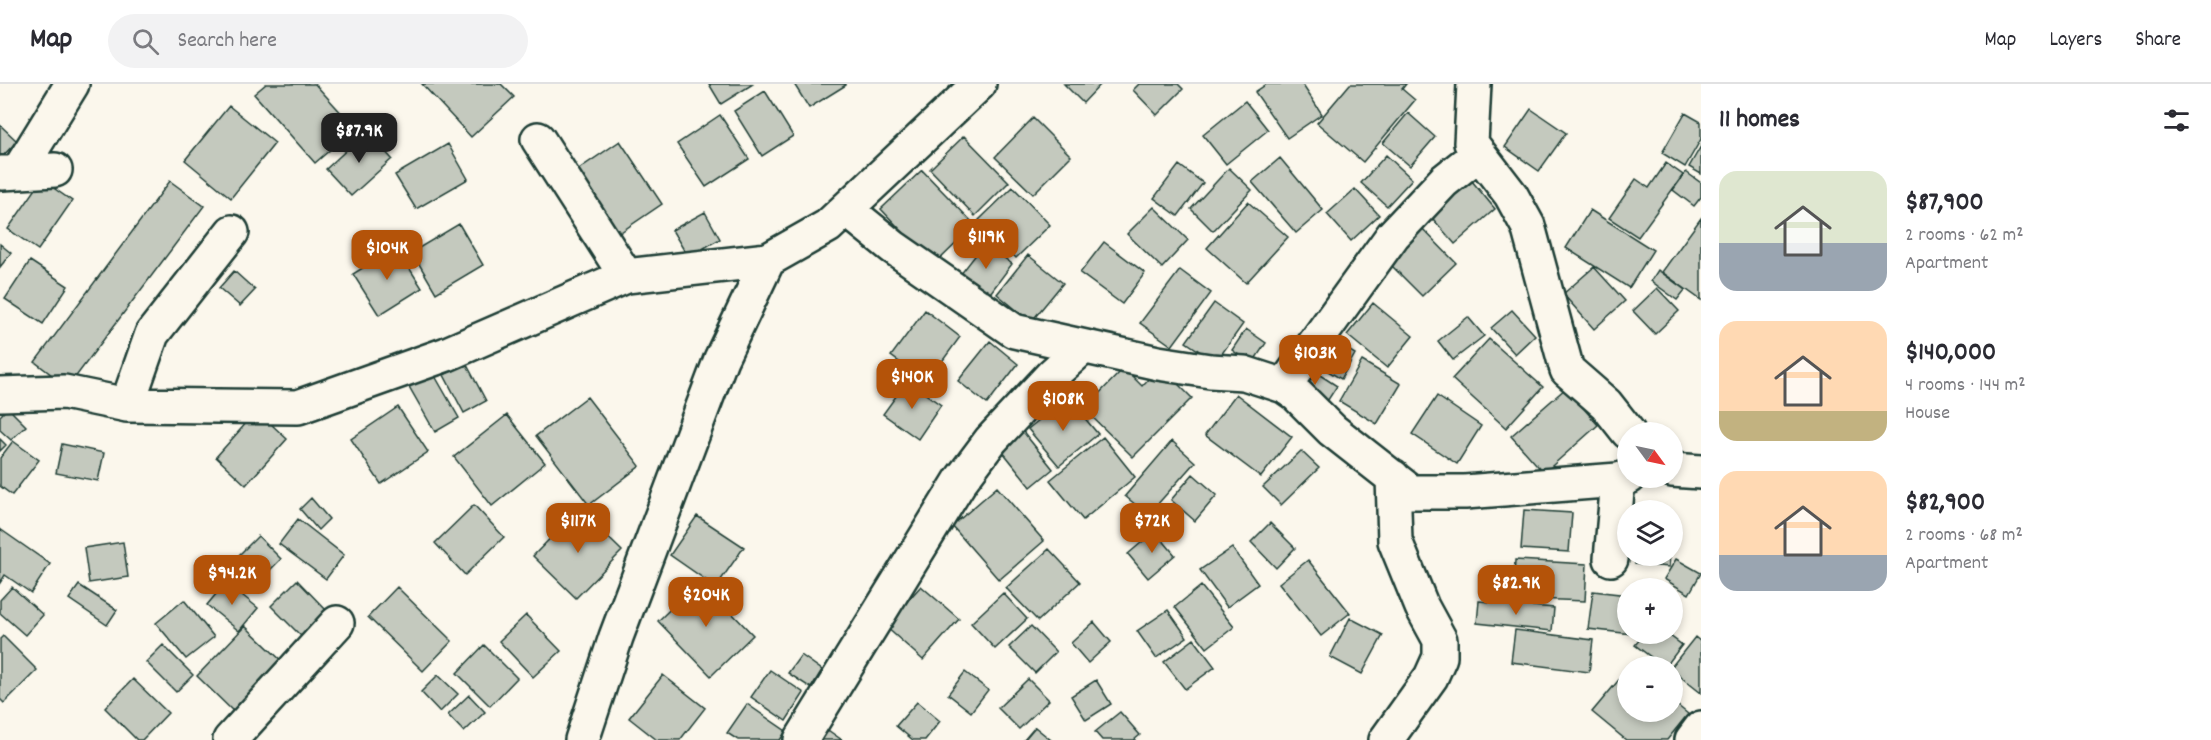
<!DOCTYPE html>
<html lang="en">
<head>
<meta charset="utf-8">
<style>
	:root { --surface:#fff; --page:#f2f2f3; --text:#2b2b33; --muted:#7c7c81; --line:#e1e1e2; --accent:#b45309 }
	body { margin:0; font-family:Dekko,sans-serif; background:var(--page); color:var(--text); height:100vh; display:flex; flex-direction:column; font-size:22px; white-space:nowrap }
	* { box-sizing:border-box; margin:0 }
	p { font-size:20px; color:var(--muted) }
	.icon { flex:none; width:33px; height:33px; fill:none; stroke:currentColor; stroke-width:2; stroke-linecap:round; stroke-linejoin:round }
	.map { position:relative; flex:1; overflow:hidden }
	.side { display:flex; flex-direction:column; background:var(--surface); width:510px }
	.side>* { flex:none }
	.needle { width:39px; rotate:123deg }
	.fabs { position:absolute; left:1617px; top:338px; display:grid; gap:12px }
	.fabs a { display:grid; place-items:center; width:66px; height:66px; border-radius:50%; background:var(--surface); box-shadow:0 3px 9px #0003; font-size:30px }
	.price { position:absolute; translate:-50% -51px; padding:0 14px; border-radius:12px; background:var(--accent); color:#fff; font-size:20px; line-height:39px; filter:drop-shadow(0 2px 3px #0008) }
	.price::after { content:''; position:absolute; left:50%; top:36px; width:18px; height:14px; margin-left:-9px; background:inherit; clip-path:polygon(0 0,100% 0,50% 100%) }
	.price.on { background:#222; color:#fff }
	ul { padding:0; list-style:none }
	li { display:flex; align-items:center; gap:18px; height:150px; padding:0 18px }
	li span { display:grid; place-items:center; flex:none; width:168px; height:120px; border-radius:18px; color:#555 }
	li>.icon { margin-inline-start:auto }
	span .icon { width:72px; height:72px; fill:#fffc; stroke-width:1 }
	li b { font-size:26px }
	h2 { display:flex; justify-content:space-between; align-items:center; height:72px; padding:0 18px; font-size:26px }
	header { display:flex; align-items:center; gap:36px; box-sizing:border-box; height:84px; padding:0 30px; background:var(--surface); border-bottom:2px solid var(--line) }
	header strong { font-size:28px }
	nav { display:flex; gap:33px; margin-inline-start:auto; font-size:21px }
	.search { width:420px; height:54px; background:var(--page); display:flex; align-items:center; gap:15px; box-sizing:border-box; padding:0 21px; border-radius:33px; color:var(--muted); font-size:22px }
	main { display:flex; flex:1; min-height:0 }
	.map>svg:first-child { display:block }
	.building { fill:#c4c9be; stroke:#1f3d34; stroke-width:1.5 }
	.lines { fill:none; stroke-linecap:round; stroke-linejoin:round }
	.minor-casing { stroke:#1f3d34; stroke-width:38 }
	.minor { stroke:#fbf7ec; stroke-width:33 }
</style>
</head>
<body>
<header>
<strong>Map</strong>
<div class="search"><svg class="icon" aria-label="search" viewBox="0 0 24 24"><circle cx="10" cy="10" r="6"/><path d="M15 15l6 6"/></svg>Search here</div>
<nav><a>Map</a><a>Layers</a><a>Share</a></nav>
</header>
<main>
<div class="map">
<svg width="1701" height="656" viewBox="0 0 1701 656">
	<rect width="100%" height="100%" fill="#fbf7ec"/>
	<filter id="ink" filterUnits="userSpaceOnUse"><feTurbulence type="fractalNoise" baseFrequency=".0167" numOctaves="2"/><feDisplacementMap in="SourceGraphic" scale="12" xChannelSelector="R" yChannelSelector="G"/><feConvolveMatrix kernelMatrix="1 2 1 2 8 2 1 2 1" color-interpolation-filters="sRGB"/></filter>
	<g filter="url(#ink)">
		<!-- building -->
		<path class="building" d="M266,0H315L355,44L315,79L254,10Z
			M422,0H501L514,13L471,53Z
			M709,0H753L721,20Z
			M794,0H846V1L809,24Z
			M1064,0H1101L1083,19Z
			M1139,0H1178L1183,5L1157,31L1133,6Z
			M1267,0H1302L1322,30L1287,54L1255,8Z
			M1350,0H1406L1402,5L1415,16L1363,78L1317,39Z
			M765,7L793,52L762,72L734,27Z
			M1245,17L1268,46L1226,80L1203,51Z
			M229,22L275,59L231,114L185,76Z
			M1531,25L1566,49L1539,87L1505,63Z
			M1408,29L1435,53L1410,82L1383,59Z
			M1685,29L1701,38V55L1685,83L1662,69Z
			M720,31L749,75L706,103L677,60Z
			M1033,34L1071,72L1033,110L995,73Z
			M0,41L17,57L0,75Z
			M367,47L392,75L351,112L326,85Z
			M964,52L1009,98L975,132L930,85Z
			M620,57L662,120L615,152L573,89Z
			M448,60L468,95L416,125L395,91Z
			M1701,62V90L1689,83Z
			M1386,71L1412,95L1387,122L1361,99Z
			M1280,74L1323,126L1296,149L1252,98Z
			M1666,79L1683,91L1638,153L1609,134L1636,95L1649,104Z
			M1179,81L1203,99L1178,132L1154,114Z
			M1229,84L1252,106L1213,147L1191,125Z
			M922,86L975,141L934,181L881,125Z
			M1686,88L1701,99V113L1694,122L1673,106Z
			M1467,91L1495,125L1455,160L1426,127Z
			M42,96L72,117L38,166L8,145Z
			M170,97L204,122L68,303L35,278Z
			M1013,103L1050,141L1016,174L979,136Z
			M1355,105L1379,131L1351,157L1327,130Z
			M1248,118L1288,153L1246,199L1207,164Z
			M1154,123L1188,156L1162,184L1127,150Z
			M1590,126L1653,166L1629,204L1566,164Z
			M705,128L720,155L688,173L672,146Z
			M1701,134V216L1662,188Z
			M459,140L483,181L436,209L412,168Z
			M1419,141L1456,179L1422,212L1385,175Z
			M1104,158L1145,189L1122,220L1080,189Z
			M985,159L1012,180L988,212L960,191Z
			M0,160L11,169L0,183Z
			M396,163L422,204L379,231L353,190Z
			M1028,171L1063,199L1031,238L997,210Z
			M30,177L68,202L43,240L5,215Z
			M1594,183L1625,217L1594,245L1563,210Z
			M1180,186L1211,209L1172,262L1140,239Z
			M1658,186L1685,206L1677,216L1651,197Z
			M234,187L255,206L240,222L219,204Z
			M1657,204L1679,227L1655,250L1633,227Z
			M1214,219L1243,240L1216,278L1186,258Z
			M1373,219L1413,252L1387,284L1347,251Z
			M925,226L960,253L927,298L891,272Z
			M1512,226L1535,251L1515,270L1491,244Z
			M1468,233L1484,252L1453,276L1438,257Z
			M1246,245L1266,259L1252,280L1232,266Z
			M1328,254L1355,270L1341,295L1313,278Z
			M1489,255L1543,303L1506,344L1452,295Z
			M990,257L1018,280L987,320L958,297Z
			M1362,277L1401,300L1377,340L1339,317Z
			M466,279L486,317L464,329L444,291Z
			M1306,282L1337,302L1324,322L1293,302Z
			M1124,284L1142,302L1155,288L1165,298L1170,292L1192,314L1133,373L1084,325Z
			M431,285L459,334L435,348L407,299Z
			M907,297L941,321L918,355L883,330Z
			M1566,304L1598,341L1544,389L1511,352Z
			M1236,310L1292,353L1261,393L1205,351Z
			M1437,312L1481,342L1457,380L1412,350Z
			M587,313L640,382L589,421L536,352Z
			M1067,313L1098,350L1059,382L1028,345Z
			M398,323L428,368L381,400L351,355Z
			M8,324L26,342L11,356L0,346V332Z
			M257,327L287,355L246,401L216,373Z
			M507,331L545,379L492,422L454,373Z
			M1021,345L1053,385L1031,403L999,363Z
			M1103,353L1135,393L1083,436L1050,396Z
			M0,355L6,361L0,367Z
			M13,357L39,376L12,411L0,402V374Z
			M1172,357L1195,378L1148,431L1125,412Z
			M62,360L104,369L98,397L56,389Z
			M1301,367L1319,384L1281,421L1263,403Z
			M1193,390L1217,411L1195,437L1171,416Z
			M997,403L1044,457L999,496L952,442Z
			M311,414L329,435L318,446L300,425Z
			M474,421L504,453L465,491L435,459Z
			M579,425L622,467L576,514L533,472Z
			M1524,426L1572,429L1569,468L1521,465Z
			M697,432L744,463L716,503L670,471Z
			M298,435L344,471L326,495L279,460Z
			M1270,439L1295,464L1276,484L1251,458Z
			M0,445L50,480L31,509L5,491L0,499Z
			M1155,447L1175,471L1148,494L1128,470Z
			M258,452L281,475L248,508L225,485Z
			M123,458L128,493L89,499L84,464Z
			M1232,464L1258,500L1227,523L1200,486Z
			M1049,465L1080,498L1038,537L1006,504Z
			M1636,471H1670L1669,483L1635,480Z
			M1676,475L1701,489L1689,510L1664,495Z
			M1308,476L1350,529L1321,552L1279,499Z
			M1515,476L1587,480L1585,517L1513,514Z
			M297,496L327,527L301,552L271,522Z
			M700,496L753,551L711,592L658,537Z
			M226,498L258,524L239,547L207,521Z
			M79,501L117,526L107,541L69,515Z
			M921,502L959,535L923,576L885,542Z
			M1201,502L1234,543L1207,564L1175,523Z
			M12,503L43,531L25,551L0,529V516Z
			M397,503L452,557L423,587L368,533Z
			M1593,507L1628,511V549H1642L1641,551L1588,545Z
			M1003,509L1027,535L995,565L971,539Z
			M184,516L214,553L186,575L156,539Z
			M1479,517L1554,524L1552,547L1477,539Z
			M1168,526L1187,553L1156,574L1137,547Z
			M526,531L561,567L533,593L499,557Z
			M1350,534L1383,551L1362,590L1330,573Z
			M1094,538L1111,558L1088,579L1071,559Z
			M245,542L287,582L238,632L197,592Z
			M1031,542L1056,568L1035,589L1009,563Z
			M1515,546L1593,556L1589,588L1511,578Z
			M1645,549H1666L1682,561L1666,582H1663L1635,561Z
			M3,552L37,586L4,619L0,615V555Z
			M1695,553L1701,558V609L1672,586V582Z
			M1194,555L1215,583L1185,605L1164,578Z
			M163,561L193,591L176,608L146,578Z
			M484,561L517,594L490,622L457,589Z
			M801,571L822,586L811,604L788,589Z
			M1628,585V627H1672V617L1688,630L1667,656H1626L1592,628Z
			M770,586L804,609L786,637L751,613Z
			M965,588L988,606L971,628L948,610Z
			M438,591L458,610L440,628L421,608Z
			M663,591L705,624L680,656H657L629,634Z
			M133,595L168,629L142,656H137L105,624Z
			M1028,595L1049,616L1019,645L998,624Z
			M1096,596L1111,620L1086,636L1071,612Z
			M469,611L485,628L464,648L448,631Z
			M917,618L940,637L925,656H913L896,642Z
			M747,620L786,647L780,656H738L727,649Z
			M1120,628L1140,651L1134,656H1102L1095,648Z
			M1035,643L1051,656H1024Z
			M825,644L842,656H816Z"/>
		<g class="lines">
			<defs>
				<path id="minor" d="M1474,0L1471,59L1511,111L1528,142L1567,286L1606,320L1628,348
					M538,55L626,192
					M18,88L72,0
					M2,89L55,86
					M846,125L893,163L1014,247L1158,279L1210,287L1244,289L1284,302L1297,311L1332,346L1411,408H1465L1618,396L1629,393
					M1284,302L1393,151L1444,97L1478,70
					M0,310L64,308L127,321L298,323L447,270L626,192L768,176
					M127,321L152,250L232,148
					M1672,386L1701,388
					M1611,475L1618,396
					M230,656L337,539
					M582,656L616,553L721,275L768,176L828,142L979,0
					M801,656L961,396L991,356L1052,291L1083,263
					M1386,656L1431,593L1440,573V556L1422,523L1395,457L1393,393
					M1692,656L1701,644"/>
			</defs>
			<!-- minor casing -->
			<use href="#minor" class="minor-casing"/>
			<!-- minor -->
			<use href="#minor" class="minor"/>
		</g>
	</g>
</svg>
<div class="fabs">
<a><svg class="needle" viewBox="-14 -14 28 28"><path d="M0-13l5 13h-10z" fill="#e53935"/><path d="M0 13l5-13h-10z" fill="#7c7c81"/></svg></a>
<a><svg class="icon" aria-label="layers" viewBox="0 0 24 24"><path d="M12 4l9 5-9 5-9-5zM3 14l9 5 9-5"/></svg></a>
<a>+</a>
<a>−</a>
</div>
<b class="price on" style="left:359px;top:80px">$87.9K</b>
<b class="price" style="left:986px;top:186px">$119K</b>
<b class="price" style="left:387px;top:197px">$104K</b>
<b class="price" style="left:1315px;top:302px">$103K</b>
<b class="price" style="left:912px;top:326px">$140K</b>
<b class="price" style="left:1063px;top:348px">$108K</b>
<b class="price" style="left:578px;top:470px">$117K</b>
<b class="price" style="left:1152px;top:470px">$72K</b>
<b class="price" style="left:232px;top:522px">$94.2K</b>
<b class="price" style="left:1516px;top:532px">$82.9K</b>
<b class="price" style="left:706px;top:544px">$204K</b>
</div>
<section class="side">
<h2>11 homes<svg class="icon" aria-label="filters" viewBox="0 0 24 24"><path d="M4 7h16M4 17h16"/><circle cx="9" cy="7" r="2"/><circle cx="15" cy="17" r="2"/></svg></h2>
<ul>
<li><span style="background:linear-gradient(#dfe7d0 60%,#9aa5b1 0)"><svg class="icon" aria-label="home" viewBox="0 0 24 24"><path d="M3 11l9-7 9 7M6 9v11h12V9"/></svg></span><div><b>$87,900</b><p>2 rooms · 62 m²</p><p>Apartment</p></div></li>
<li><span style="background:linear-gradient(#ffd9b3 75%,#c2b280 0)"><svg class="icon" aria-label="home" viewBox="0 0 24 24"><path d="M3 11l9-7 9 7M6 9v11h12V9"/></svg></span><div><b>$140,000</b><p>4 rooms · 144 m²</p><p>House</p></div></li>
<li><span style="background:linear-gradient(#ffd9b3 70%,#9aa5b1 0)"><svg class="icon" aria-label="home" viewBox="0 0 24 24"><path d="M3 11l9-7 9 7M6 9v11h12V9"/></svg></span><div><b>$82,900</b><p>2 rooms · 68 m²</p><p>Apartment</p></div></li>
</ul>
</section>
</main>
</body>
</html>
